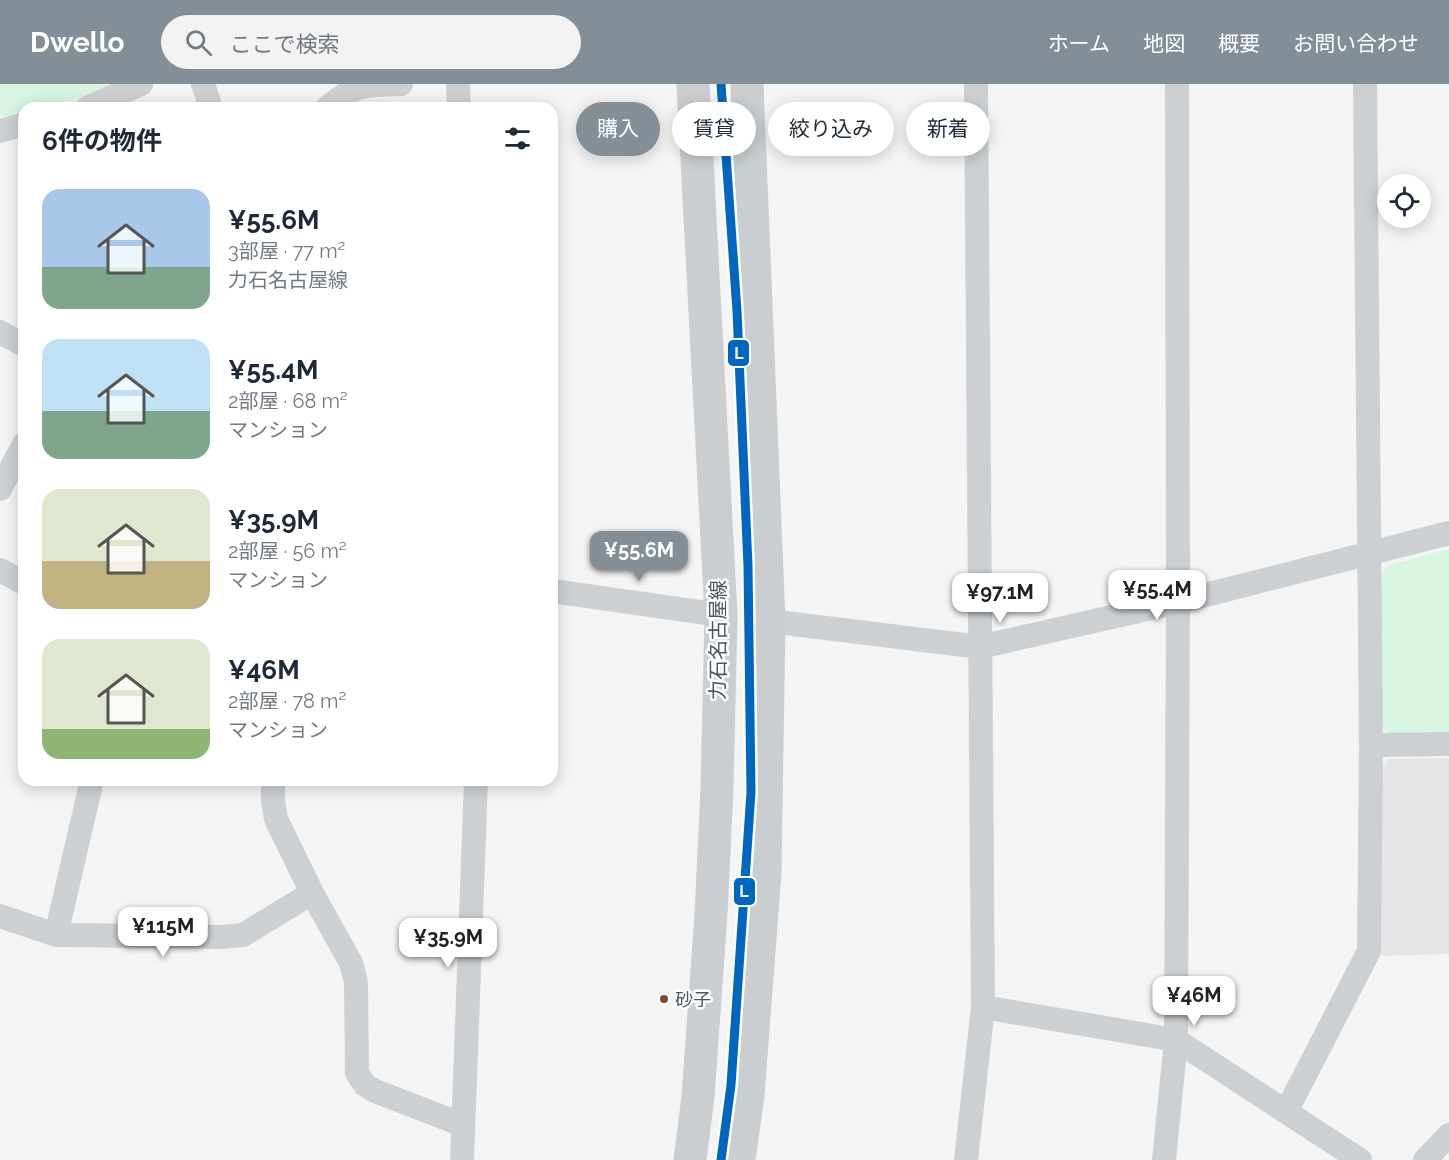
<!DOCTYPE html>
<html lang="ja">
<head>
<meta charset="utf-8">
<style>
	:root { --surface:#fff; --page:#f2f2f3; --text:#1f2937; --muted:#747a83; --accent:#848e96 }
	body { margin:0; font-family:Raleway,"Noto Sans JP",sans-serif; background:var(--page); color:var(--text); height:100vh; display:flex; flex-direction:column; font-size:22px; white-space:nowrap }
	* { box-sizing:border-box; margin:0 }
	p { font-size:20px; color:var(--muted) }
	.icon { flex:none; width:33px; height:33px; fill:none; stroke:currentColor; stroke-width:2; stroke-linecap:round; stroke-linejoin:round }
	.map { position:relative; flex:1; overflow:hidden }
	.side { position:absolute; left:18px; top:18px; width:540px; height:684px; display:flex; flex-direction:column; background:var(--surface); border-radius:18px; box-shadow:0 3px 15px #0003 }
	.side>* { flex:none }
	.top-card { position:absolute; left:576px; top:18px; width:570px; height:54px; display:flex; gap:12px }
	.controls { position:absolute; left:1377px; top:90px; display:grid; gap:12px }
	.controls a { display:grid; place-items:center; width:54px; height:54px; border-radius:50%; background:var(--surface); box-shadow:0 3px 15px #0003; font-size:30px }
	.price { position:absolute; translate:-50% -51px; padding:0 14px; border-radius:12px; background:#fff; color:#222; font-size:20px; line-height:39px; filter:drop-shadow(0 2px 3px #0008) }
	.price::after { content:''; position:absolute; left:50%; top:36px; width:18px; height:14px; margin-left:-9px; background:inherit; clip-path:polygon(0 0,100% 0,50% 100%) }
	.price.on { background:var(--accent); color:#fff }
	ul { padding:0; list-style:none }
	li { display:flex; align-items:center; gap:18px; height:150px; padding:0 24px }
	li span { display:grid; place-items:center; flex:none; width:168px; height:120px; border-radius:18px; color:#555 }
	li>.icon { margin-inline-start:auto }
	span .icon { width:72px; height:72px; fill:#fffc; stroke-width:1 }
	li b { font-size:26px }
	h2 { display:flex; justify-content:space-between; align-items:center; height:72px; padding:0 24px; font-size:26px }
	.tag { padding:0 21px; border-radius:27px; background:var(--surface); box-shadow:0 3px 15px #0003; font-size:21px; line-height:54px }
	.tag.on { background:var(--accent); color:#fff }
	header { display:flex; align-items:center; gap:36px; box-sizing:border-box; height:84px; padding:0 30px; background:var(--accent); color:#fff }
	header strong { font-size:28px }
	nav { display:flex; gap:33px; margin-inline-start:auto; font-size:21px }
	.search { width:420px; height:54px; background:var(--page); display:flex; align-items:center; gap:15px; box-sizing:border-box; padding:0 21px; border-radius:33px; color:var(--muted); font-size:22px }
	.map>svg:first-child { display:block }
	.education { fill:#e5e5e7 }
	.park { fill:#d7f5e1 }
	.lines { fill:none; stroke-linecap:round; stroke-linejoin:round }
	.street { stroke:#cdd0d3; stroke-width:24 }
	.primary { stroke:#caced1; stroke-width:33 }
	.rail-1-casing { stroke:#fff; stroke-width:14 }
	.rail-1 { stroke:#0067c0; stroke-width:9 }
	.bus-dot { fill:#7a4b2a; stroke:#fff; stroke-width:2 }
	.labels { text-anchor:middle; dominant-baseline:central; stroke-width:5; stroke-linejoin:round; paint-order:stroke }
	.bus-label { font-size:18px; fill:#485763; stroke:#fff; text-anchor:start }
	.street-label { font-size:20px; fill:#485763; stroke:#fff }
	.line-badge { stroke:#fff; stroke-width:2 }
	.badge-label { font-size:16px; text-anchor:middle; font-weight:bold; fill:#fff }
</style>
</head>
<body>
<header>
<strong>Dwello</strong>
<div class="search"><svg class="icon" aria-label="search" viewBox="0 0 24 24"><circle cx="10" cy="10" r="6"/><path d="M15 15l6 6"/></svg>ここで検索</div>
<nav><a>ホーム</a><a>地図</a><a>概要</a><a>お問い合わせ</a></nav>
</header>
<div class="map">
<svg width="1449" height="1076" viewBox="0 0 1449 1076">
	<rect width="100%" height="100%" fill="#f4f4f4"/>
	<!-- education -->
	<path class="education" d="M1449,674V870L1381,872V684L1389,675Z"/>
	<!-- park -->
	<path class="park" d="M0,0H114C89,12 52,24 24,24V27L0,33Z
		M1449,465V651H1388L1380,641L1381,493L1386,482Z"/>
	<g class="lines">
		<!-- street -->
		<path class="street" d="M203,0L211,24
			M458,0L459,24
			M87,24L141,0
			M327,24C355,0 365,1 401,0
			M0,47L24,40
			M0,248L24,261
			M0,405L24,360
			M0,486L24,499
			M552,507L721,531
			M769,537L980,563L1178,518L1449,449
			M1371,661L1449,660
			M273,696V717L276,735L312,809L351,879L356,898L357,989L365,1001L375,1007L463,1041
			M0,832L56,851L221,853L243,851L312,809
			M56,851L92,696
			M983,923L1176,956L1360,1076
			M1286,1028L1369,867L1371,661L1365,0
			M462,1076L476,696
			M966,1076L983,923L976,0
			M1164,1076L1176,956L1178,518L1177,0
			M1425,1076L1449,1051"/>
		<!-- primary -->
		<path class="primary" d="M690,1076L698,1013L711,830L717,705L721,531L693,0
			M739,1076L748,1011L765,789L769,537L747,0"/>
		<defs>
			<path id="rail-1" d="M721,0L737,227L748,482L751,708L731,1001L721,1076"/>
		</defs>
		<!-- rail-1 casing -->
		<use href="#rail-1" class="rail-1-casing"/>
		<!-- rail-1 -->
		<use href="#rail-1" class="rail-1"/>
	</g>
	<!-- markers -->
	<circle class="bus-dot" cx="664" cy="915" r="5"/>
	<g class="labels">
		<!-- bus labels -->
		<g class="bus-label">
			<text x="675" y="915">砂子</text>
		</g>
		<!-- street labels -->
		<g class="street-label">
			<text transform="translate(718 556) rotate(-90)">力石名古屋線</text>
		</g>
	</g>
	<g class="line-badge">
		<rect x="727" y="255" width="23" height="28" rx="6" fill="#0067c0"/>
		<rect x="733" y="793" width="23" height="29" rx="6" fill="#0067c0"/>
	</g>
	<g class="badge-label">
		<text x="739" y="275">L</text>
		<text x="744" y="813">L</text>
	</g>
</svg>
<div class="controls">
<a><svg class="icon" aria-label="locate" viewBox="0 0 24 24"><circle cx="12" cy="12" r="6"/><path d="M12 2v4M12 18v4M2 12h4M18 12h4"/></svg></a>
</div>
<b class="price on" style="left:639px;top:498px">¥55.6M</b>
<b class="price" style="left:1157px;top:537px">¥55.4M</b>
<b class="price" style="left:1000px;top:540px">¥97.1M</b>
<b class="price" style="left:163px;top:874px">¥115M</b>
<b class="price" style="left:448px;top:885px">¥35.9M</b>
<b class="price" style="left:1194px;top:943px">¥46M</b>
<div class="top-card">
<a class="tag on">購入</a>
<a class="tag">賃貸</a>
<a class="tag">絞り込み</a>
<a class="tag">新着</a>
</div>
<section class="side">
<h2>6件の物件<svg class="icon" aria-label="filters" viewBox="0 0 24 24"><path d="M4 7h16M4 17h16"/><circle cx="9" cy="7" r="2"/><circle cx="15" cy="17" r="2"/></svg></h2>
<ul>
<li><span style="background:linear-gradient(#a9c7e8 65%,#7fa58c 0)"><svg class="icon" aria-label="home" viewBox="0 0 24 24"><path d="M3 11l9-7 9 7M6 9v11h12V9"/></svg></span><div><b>¥55.6M</b><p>3部屋 · 77 m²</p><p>力石名古屋線</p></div></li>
<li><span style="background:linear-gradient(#bfe0f5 60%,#7fa58c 0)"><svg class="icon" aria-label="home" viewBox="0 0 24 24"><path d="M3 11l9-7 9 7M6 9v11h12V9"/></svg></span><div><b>¥55.4M</b><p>2部屋 · 68 m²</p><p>マンション</p></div></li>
<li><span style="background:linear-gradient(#dfe7d0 60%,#c2b280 0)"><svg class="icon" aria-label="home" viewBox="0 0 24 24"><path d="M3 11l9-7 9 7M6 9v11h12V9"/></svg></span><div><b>¥35.9M</b><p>2部屋 · 56 m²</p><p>マンション</p></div></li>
<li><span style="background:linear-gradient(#dfe7d0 75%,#8fb573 0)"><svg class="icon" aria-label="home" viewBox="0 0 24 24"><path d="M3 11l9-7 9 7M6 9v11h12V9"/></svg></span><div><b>¥46M</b><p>2部屋 · 78 m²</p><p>マンション</p></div></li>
</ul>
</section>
</div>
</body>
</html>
